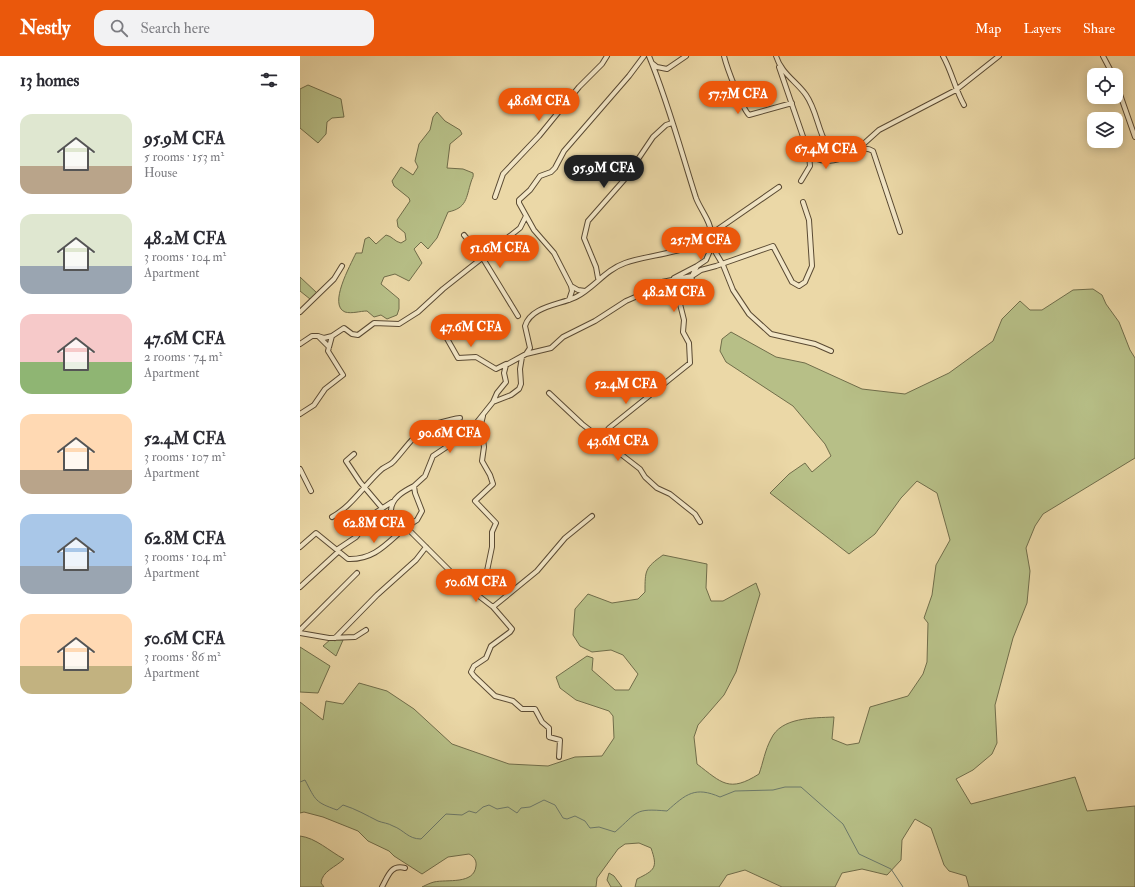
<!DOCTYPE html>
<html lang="en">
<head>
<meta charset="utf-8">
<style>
	:root { --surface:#fff; --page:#f2f2f3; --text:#2b2b33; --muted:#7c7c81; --accent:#ea580c }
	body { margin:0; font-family:"IM FELL Double Pica",serif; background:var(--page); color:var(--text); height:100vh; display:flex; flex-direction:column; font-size:15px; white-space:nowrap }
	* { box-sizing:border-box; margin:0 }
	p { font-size:13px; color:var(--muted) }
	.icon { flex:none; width:22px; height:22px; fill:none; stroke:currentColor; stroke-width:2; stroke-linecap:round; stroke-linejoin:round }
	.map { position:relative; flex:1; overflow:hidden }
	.sheet { display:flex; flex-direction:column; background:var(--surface); width:300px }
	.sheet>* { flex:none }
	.tools { position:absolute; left:787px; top:12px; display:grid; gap:8px }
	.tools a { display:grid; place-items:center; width:36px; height:36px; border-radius:8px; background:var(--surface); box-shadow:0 2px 10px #0003; font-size:20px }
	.price { position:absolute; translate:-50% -34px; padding:0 9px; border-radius:14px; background:var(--accent); color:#fff; font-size:13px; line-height:26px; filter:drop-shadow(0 1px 2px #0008) }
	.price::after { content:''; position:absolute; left:50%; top:24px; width:12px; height:9px; margin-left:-6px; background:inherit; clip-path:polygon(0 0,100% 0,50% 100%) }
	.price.current { background:#222; color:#fff }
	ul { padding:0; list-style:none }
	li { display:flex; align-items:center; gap:12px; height:100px; padding:0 20px }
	li span { display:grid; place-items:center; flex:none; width:112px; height:80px; border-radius:12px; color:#555 }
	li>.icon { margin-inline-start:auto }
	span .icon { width:48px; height:48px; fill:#fffc; stroke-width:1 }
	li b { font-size:17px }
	h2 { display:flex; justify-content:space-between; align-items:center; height:48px; padding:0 20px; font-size:17px }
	header { display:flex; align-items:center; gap:24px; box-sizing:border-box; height:56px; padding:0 20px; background:var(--accent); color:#fff }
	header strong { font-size:19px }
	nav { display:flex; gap:22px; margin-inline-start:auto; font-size:14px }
	.search { width:280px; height:36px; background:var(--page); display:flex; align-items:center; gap:10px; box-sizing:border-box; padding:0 14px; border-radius:12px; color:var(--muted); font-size:15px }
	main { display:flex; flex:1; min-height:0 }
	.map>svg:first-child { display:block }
	.green { fill:#b7bf87; stroke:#706d4a }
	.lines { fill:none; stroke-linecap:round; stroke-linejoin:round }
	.stream { stroke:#6c7a6b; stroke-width:1 }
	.minor-casing { stroke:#5a4a33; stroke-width:6 }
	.minor { stroke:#f2e6c6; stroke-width:4 }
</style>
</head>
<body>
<header>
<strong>Nestly</strong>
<div class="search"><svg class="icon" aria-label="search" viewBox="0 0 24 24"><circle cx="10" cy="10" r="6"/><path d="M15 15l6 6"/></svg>Search here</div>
<nav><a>Map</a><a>Layers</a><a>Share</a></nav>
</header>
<main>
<section class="sheet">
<h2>13 homes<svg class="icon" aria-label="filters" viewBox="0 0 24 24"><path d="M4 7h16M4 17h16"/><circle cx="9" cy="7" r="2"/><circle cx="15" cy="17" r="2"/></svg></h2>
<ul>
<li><span style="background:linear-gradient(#dfe7d0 65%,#b9a48a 0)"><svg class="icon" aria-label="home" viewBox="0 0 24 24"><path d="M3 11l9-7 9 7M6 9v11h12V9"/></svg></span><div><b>95.9M CFA</b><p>5 rooms · 153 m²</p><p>House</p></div></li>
<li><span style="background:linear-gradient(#dfe7d0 65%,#9aa5b1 0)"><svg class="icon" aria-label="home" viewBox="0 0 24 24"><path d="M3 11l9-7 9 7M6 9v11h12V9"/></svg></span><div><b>48.2M CFA</b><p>3 rooms · 104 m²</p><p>Apartment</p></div></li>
<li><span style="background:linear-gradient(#f6c9c9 60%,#8fb573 0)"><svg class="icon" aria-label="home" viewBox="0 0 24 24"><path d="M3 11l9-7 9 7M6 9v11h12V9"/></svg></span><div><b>47.6M CFA</b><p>2 rooms · 74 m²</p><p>Apartment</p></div></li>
<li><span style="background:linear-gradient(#ffd9b3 70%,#b9a48a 0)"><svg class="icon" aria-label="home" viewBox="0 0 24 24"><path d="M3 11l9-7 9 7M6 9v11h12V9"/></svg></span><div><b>52.4M CFA</b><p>3 rooms · 107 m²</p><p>Apartment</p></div></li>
<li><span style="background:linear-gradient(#a9c7e8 65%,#9aa5b1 0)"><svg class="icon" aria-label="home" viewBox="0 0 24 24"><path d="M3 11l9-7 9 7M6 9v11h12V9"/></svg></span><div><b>62.8M CFA</b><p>3 rooms · 104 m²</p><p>Apartment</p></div></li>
<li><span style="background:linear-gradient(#ffd9b3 65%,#c2b280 0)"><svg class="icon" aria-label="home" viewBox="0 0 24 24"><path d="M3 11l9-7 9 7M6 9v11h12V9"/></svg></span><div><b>50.6M CFA</b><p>3 rooms · 86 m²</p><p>Apartment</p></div></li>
</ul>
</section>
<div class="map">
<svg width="835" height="831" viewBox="0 0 835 831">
	<rect width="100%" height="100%" fill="#ebd8a7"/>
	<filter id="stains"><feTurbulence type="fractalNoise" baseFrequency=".005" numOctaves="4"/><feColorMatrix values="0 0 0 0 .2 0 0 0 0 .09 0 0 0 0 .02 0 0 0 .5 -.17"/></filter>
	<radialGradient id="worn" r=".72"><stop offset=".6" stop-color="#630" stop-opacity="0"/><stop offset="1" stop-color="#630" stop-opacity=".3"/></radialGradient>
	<!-- green -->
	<path class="green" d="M8,29L41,43L44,61L32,62L27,66L26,78L18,87L0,72V33Z
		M137,56L145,65L160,74L162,78L150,88L147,112L163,113L173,117C174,121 172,122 171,126C166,142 167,152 148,156L137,182L128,193L121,186L114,193L122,207L109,225L95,218L84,221L81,228L99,243V253L97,259L87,263L81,259L74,261L67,255C60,255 52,258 45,256C28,249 50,210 56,197H62L65,183L69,181L76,188L86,179C92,180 95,186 101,187L106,184L105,177L98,171L97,164L110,145L109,142L94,130L92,125L101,111L113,119L118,111L115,105L119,88L130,74L133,61Z
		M0,221L17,237L10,243L0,235Z
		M793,233L802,239L806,248L819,266L830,294L835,302V402L743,458L735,470L726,492L730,515L727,547L713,582L695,649L697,687L692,698L673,714L656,723L671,748L775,721L787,755L835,750V831H669L666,820L649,815L644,809L631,772L615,763L602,784L601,804L587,819L562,813L542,817L535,831H482L445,814L427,819L419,831H335L337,823C355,814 358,812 351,792L339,787L325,788L318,793L297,822L296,831H122C126,829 130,827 134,826C147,823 174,829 176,810C177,804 173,800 169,798L148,801L122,818L94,800L89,795L68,785L58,775L23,761L4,756L0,757V646L23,664L26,645L43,648L59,627L87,635L114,653L152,688L209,708L248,710L275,701L302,700L314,682L313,660L309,655L276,644L260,632L256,621L287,600L293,602L292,614L315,634H329L338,618L323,599L311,594L292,596L280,590L273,579L275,553L288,538L312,547L338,543L345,536C345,514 345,512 363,499L407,508L406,532L411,545H423L456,527L460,538L436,616L424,639L398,669L394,681L397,708C422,727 429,737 459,718C463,707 465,694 471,683C481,661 513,662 534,661L532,683L547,689L559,687L570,651L608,640L623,618L627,606L628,567L624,562L632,539L636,509L650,484L637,437L617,425L601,442L575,478L549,498L470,437L489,418L505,407L512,416L531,400L525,388L493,350L426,306L420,295L422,283L431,276L476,301L505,307L562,333L605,338L649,317L693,285L702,263L720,245L730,254H742L773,234Z
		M31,583L43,584L36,600L23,590Z
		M0,591L30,610L18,637L0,636Z
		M0,780C16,782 29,795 44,803C36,811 22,815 21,827L24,831H0Z
		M309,817L314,820L322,831H311L307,824Z"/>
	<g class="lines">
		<!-- stream -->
		<path class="stream" d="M0,726L5,724C16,745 15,746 37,754L43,749C56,753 66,759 78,765C83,767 88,767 93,770C104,774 108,783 121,783L146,758L162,759L169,755L176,757L183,751L189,749L197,753L208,751L217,757L221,752L230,751L244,744L255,749L263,762L267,763L275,760L285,765L290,772L299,771L315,776C338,756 334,752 367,755C386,738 395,730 420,741L435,735L473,734L485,731H501L543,768L559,798L591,813L603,831"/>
		<defs>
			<path id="minor" d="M424,0C427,12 442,52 449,59L492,47
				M476,0C481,17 497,26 506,39C518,56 518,80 532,96C536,101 543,101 549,101L579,74L656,34L699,0
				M643,0C652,16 655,33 664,49
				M803,0L813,19
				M352,7L357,11L367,13L386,0
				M479,11L509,98C521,107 529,106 543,102
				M816,27L835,81
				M555,97C562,93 566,91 573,95L600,176
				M501,125L510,110L509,99
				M479,131L411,178L413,192L423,209L433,234L449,258L471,278L515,288L531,295
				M195,141L203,118L239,80L279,31L302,8L307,0
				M164,179L182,201L218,260
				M298,222L296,211L284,182L288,165L324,124L353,81L366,69L372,67
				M374,222L397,210
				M271,230L278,234L285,235
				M269,244L272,235L271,230L254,197L234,174L219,147V144L230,134L240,120L251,116L255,112L264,95L329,20L344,0
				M0,256L34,223L42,210
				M141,272L158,302L176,301L196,313L206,308
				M0,288L12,280H18
				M29,291L18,280L24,282L32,280
				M226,298L251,292L263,281L295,265L326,245L349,235L362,226L392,220L401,214L416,210L473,190L492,226L499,230L505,226L512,210L509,164L503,146
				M222,301L220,313L221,328L219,333L211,339L193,346L197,337L206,326L204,317L206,309L226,298L230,292L225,270C231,250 260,249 276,241C294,232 305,214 325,207C350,198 394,197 411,178C412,167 400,153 396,142C381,95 368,46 349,0
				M249,337L282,368L340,413L345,421L357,432L370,438L395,458L400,466
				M0,358L14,349L25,333L43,319L28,295L32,280L44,272L52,278L58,279L74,267L99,268L118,256L143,233L220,172L226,160
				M301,382L309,372L390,307L389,287L383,276L384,264L380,248L390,235L392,220L397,210L406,204L412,190
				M54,398L46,405L60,426L82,452
				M0,413L11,435
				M114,430L125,420L133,400L169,376L193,346
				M32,461C52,450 65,428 82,413C86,410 91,409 94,405C112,385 117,371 146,365C151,364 155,362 160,362
				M0,491L16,477L48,503C75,504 87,487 106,471L91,455C91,442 104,435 114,430L115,437L122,455L117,464L106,471L162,527L193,551
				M0,531L38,496V493L56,481L75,457L92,446
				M168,531L180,523L187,515L192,491V476L196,467L175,445L193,428L190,419L182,405L184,391L181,368L183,360
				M0,574L57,517
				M0,577L29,582L55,581L66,574
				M35,582L77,539L116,504L126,491
				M259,701L260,684L249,681V672L242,666L235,653H222L213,645L195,640L174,620L171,616L174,610L186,602L191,590L210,576L212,573L193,551L237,515L265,482L292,460
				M82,831C88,820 91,808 105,812"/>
		</defs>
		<!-- minor casing -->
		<use href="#minor" class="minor-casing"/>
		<!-- minor -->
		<use href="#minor" class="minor"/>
	</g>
	<rect width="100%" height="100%" filter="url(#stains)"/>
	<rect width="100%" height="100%" fill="url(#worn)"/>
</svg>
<div class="tools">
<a><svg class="icon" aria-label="locate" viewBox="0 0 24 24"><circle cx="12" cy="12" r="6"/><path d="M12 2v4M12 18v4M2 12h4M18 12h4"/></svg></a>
<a><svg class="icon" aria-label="layers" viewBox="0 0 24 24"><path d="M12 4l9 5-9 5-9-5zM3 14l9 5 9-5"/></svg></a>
</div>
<b class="price" style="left:438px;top:59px">57.7M CFA</b>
<b class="price" style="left:239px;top:66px">48.6M CFA</b>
<b class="price" style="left:526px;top:114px">67.4M CFA</b>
<b class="price current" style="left:304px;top:133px">95.9M CFA</b>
<b class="price" style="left:401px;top:205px">25.7M CFA</b>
<b class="price" style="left:200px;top:213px">51.6M CFA</b>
<b class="price" style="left:374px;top:257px">48.2M CFA</b>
<b class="price" style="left:171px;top:292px">47.6M CFA</b>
<b class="price" style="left:326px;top:349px">52.4M CFA</b>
<b class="price" style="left:150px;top:398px">90.6M CFA</b>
<b class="price" style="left:318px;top:406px">43.6M CFA</b>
<b class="price" style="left:74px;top:488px">62.8M CFA</b>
<b class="price" style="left:176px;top:547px">50.6M CFA</b>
</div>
</main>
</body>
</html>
